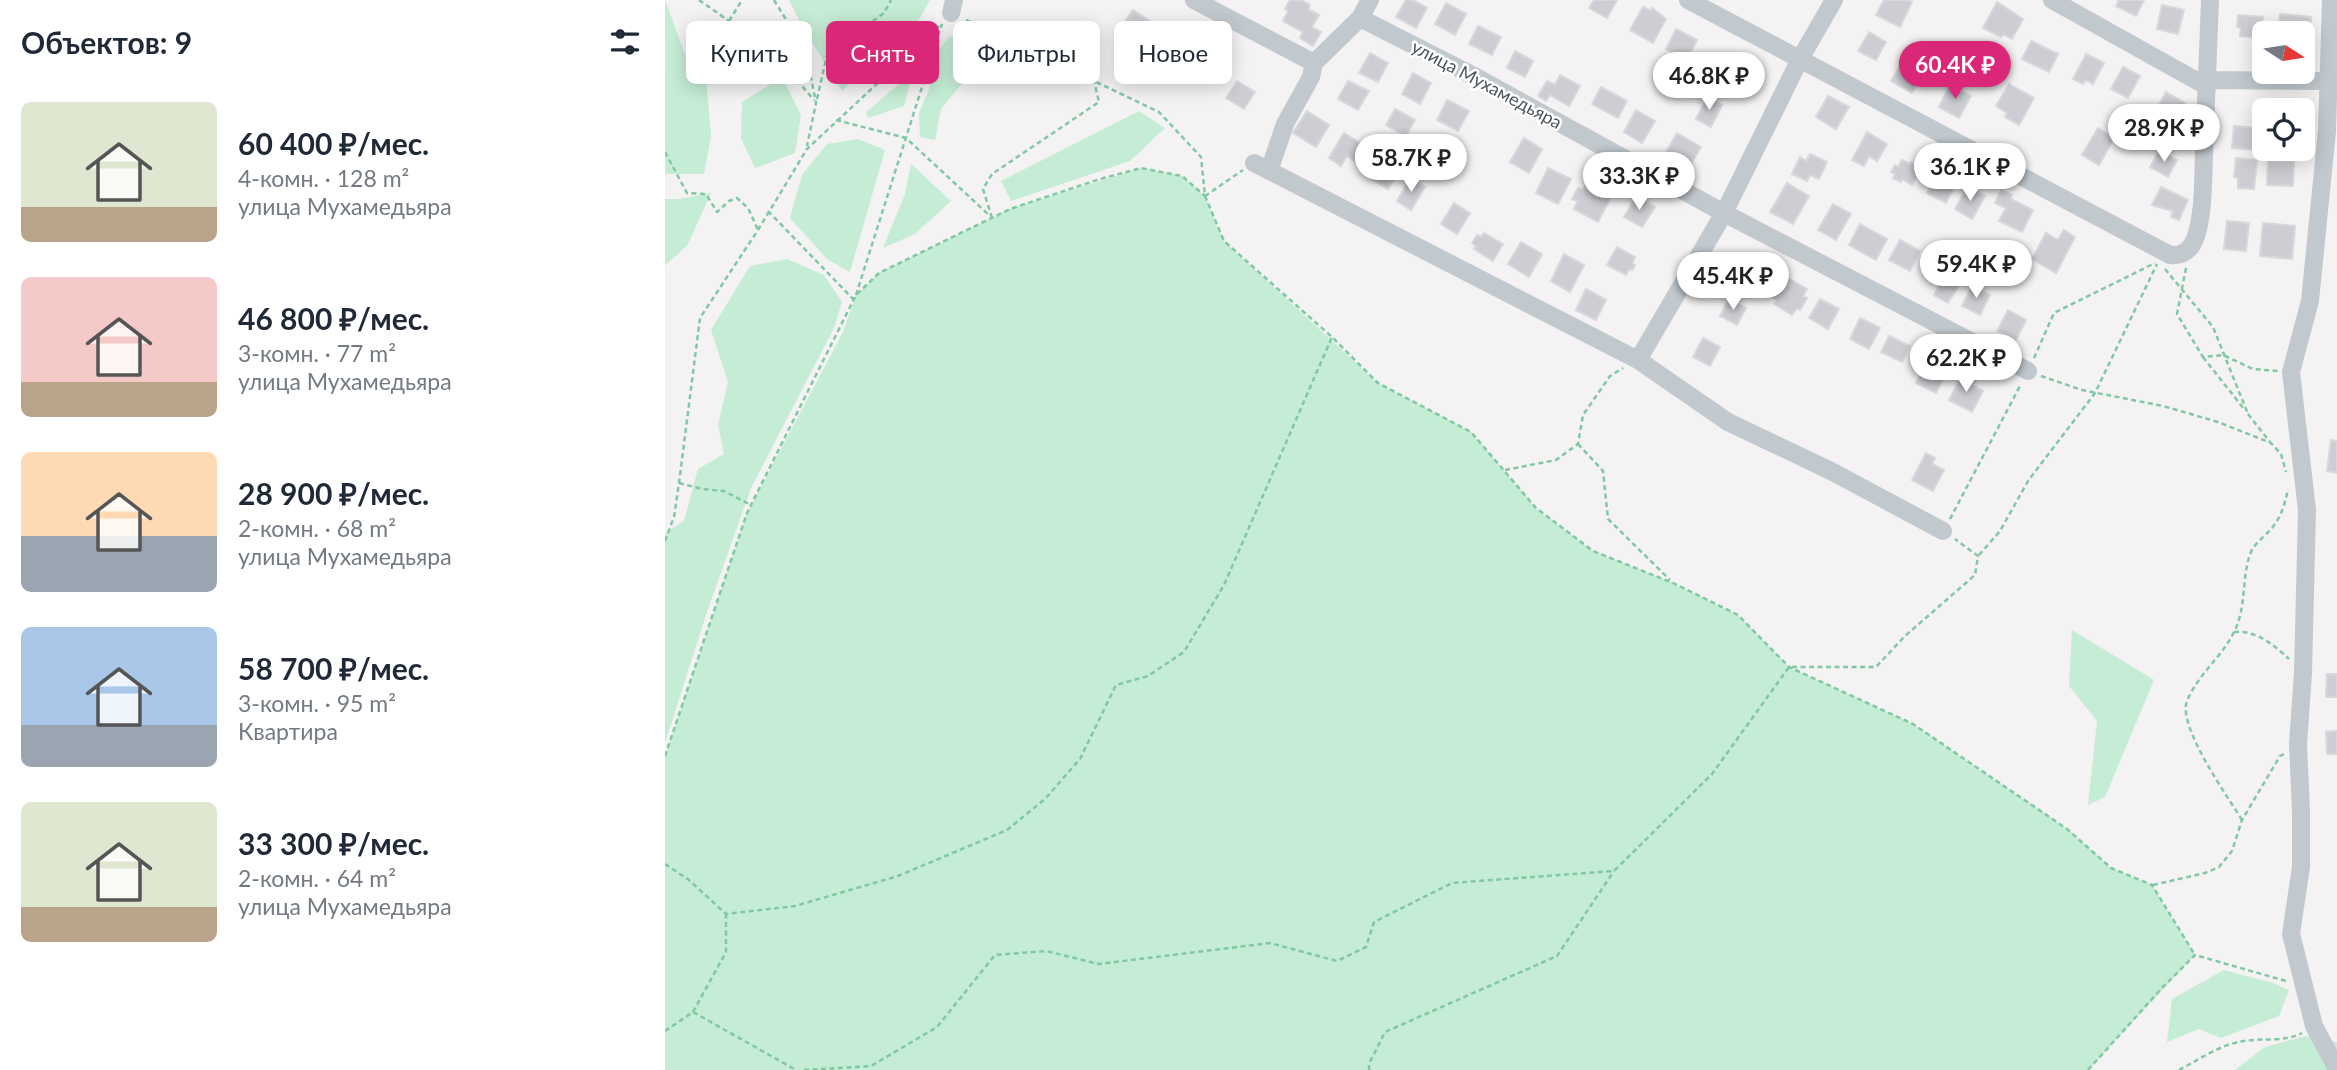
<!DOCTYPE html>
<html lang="ru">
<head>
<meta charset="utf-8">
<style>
	:root { --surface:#fff; --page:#f2f2f3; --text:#1f2937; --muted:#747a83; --accent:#db2777 }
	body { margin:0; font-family:Lato,sans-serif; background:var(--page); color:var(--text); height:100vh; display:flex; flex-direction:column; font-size:26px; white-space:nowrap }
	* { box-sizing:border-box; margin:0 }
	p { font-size:23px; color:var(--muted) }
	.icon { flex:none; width:38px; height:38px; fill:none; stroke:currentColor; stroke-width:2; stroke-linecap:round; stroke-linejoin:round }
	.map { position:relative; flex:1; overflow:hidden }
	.details { display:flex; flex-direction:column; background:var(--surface); width:665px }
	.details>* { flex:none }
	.banner { position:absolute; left:21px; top:21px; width:665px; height:63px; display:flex; gap:14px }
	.needle { width:46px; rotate:102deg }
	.buttons { position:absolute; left:1587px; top:21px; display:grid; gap:14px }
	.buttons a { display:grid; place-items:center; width:63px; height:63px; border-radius:10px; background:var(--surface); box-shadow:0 4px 18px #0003; font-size:35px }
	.price { position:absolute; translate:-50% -60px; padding:0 16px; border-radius:24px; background:#fff; color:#222; font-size:23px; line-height:46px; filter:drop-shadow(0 2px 4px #0008) }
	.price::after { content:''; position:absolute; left:50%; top:42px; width:21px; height:16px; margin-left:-10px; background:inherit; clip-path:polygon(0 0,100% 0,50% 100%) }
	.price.active { background:var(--accent); color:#fff }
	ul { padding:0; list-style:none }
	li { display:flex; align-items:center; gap:21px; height:175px; padding:0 21px }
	li span { display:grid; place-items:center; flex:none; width:196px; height:140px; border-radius:10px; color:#555 }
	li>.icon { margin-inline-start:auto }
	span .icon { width:84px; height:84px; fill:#fffc; stroke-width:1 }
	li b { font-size:30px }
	h2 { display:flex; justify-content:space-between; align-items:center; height:84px; padding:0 21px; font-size:30px }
	.tag { padding:0 24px; border-radius:10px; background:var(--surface); box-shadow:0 4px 18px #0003; font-size:24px; line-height:63px }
	.tag.active { background:var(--accent); color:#fff }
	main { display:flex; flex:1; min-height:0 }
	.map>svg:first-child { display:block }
	.green { fill:#c5ecd4 }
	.building { fill:#ccced3; stroke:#d6d8dc; stroke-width:2 }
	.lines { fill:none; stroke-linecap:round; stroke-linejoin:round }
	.path { stroke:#80c8a4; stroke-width:2.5; stroke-dasharray:5 3.5; stroke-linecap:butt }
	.minor { stroke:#c1c9cf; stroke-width:18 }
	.labels { text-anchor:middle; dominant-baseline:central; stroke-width:5; stroke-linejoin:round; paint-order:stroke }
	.street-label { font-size:18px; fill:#4b555d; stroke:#fff }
</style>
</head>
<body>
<main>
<section class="details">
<h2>Объектов: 9<svg class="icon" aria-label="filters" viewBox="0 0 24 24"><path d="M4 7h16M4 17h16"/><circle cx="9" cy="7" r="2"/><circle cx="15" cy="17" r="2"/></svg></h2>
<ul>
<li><span style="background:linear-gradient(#dfe7d0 75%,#b9a48a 0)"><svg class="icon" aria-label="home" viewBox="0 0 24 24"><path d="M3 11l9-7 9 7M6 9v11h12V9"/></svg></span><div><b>60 400 ₽/мес.</b><p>4-комн. · 128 m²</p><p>улица Мухамедьяра</p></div></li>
<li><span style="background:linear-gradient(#f6c9c9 75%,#b9a48a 0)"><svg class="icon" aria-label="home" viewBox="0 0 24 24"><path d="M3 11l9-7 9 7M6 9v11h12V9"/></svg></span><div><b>46 800 ₽/мес.</b><p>3-комн. · 77 m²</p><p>улица Мухамедьяра</p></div></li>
<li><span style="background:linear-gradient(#ffd9b3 60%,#9aa5b1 0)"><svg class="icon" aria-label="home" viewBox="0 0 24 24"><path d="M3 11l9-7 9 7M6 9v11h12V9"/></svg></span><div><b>28 900 ₽/мес.</b><p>2-комн. · 68 m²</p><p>улица Мухамедьяра</p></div></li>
<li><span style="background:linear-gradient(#a9c7e8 70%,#9aa5b1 0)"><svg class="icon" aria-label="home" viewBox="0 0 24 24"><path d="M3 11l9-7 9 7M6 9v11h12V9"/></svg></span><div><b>58 700 ₽/мес.</b><p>3-комн. · 95 m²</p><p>Квартира</p></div></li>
<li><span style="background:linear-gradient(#dfe7d0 75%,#b9a48a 0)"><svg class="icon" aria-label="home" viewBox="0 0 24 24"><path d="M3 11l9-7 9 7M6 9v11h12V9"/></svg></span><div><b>33 300 ₽/мес.</b><p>2-комн. · 64 m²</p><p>улица Мухамедьяра</p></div></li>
</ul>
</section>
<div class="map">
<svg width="1672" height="1070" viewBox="0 0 1672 1070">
	<rect width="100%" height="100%" fill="#f4f2f2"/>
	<!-- green -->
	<path class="green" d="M0,0L20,54L41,77L46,136L39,174H0Z
		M124,0H265L255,18L177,91L137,26Z
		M285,36L328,55L362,63L374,83L300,80L276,109L270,140L255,137L254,113L264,90L267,57Z
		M247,73L239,106L203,118L201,112Z
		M117,77L136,115L130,153L90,168L76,138L77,102Z
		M474,111L500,128L465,161L346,201L336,181Z
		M193,139L220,150L185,272L162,259L125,218L137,175L162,144Z
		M246,164L286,201L250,234L218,248L240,194Z
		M476,168L517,176L540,196L559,241L713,383L806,432L871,508L928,551L1008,583L1073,615L1124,667L1248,724L1404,830L1446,868L1487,885L1530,955L1423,1070H0V756L82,513L178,332L191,295L214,273L345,209Z
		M46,193L22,246L0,265V199H15Z
		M122,259L159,275L177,302L169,328L86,488L41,615L0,743V533L19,521L33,469L59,454L53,425L63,382L46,330L85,266Z
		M1407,630L1489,680L1440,797L1423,805L1432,721L1404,686Z
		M1559,970L1608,983L1624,990L1614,1016L1556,1038L1534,1029L1502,1042L1507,999Z
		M1641,1036L1672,1042V1070H1570L1600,1047Z"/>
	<!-- building -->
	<path class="building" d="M625,0H636L645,5L643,9L654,15L647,27L656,32L648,46L635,38L638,32L618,21L623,11L620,9Z
		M741,0H748L762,8L751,28L731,17Z
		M929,0H952L942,18L924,8Z
		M1219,0H1243L1247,2L1235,27L1211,15Z
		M1454,0H1479L1471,16L1451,6Z
		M1332,2L1358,19L1347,39L1338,34L1336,37L1318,28Z
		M781,3L801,14L790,35L770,24Z
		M1497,5L1519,10L1513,34L1492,29Z
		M978,7L986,11L987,8L1001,19L988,43L965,30Z
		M468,10L486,22L472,43L454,30Z
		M1615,14L1646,17L1643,48L1638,47V33H1613Z
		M1573,15L1598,17L1596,38L1575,36L1576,28L1572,27Z
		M813,26L836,37L827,55L804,44Z
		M1011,29L1032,40L1022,60L1001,49Z
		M1204,32L1221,42L1211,60L1193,51Z
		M1366,41L1393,54L1384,72L1357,59Z
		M529,44L550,56L534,81L514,68Z
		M850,51L868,61L860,77L842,68Z
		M705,53L723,63L713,82L694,73Z
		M1421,54L1439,63L1428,84L1421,80L1418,84L1408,79Z
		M1055,55L1071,64L1061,84L1044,75Z
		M1241,56L1262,68L1247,93L1226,81Z
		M1458,67L1475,76L1463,98L1446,89Z
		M748,73L766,83L755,104L737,94Z
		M895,75L915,86L904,106L885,95L881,101L873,96L882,81L890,85Z
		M572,81L590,92L579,109L561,98Z
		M683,81L704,91L693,110L673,99Z
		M1344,84L1369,98L1354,125L1340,117L1342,113L1331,106Z
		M1285,85L1306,96L1294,118L1274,107Z
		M936,87L962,101L953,118L927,104Z
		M1501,92L1520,103L1508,124L1489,114Z
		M1163,96L1184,107L1171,129L1151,117Z
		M1042,98L1057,105L1046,127L1031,119Z
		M782,100L804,111L793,131L772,120Z
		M1605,101L1638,103L1637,110H1604Z
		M730,109L750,120L741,136L721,125Z
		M971,110L990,121L977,143L959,132Z
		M642,111L664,125L651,147L628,133Z
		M1569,126L1594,128L1592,150L1567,148Z
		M1433,128L1449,138L1434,165L1417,155Z
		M1202,132L1222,144L1212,161L1204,156L1199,166L1187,160Z
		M679,133L703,148L694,164L682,156L676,166L664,158Z
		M1012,133L1036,147L1023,169L1020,167L1016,173L996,161Z
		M859,138L877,149L864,173L845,162Z
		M1494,151L1512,160L1503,177L1485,167Z
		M1145,154L1162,162L1154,179L1145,175L1142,181L1127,174L1135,157L1141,161Z
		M714,158L734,170L723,189L703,177Z
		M1571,158L1592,160L1589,189L1573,188V178L1569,177Z
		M1237,160L1245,164L1246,162L1255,169L1247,185L1237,179L1236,182L1228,178L1230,174L1226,172L1230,165L1233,167Z
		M1603,160L1629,161L1628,186L1602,185Z
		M883,168L906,179L893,204L871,193Z
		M1273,172L1292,182L1281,203L1262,193Z
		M745,179L760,187L746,210L732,201Z
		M922,182L947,195L933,222L909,209L913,201L907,199L913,188L918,190Z
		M1122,183L1144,196L1128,224L1105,212Z
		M1302,187L1320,196L1307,219L1290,209Z
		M1496,187L1523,200L1514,220L1506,217L1508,211L1487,205Z
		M1336,190L1347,195L1346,199L1368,210L1357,232L1334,221L1341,208L1330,203Z
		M971,196L990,207L977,227L959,217Z
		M789,203L805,213L792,234L776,224Z
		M1168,204L1186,214L1171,240L1153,230Z
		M1562,221L1584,223L1581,251L1559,249Z
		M1598,223L1630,226L1627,259L1595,256Z
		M1195,224L1222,239L1211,260L1184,245Z
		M1399,230L1410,237L1391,273L1367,259L1381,233L1393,240Z
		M819,233L838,244L828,261L809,249L811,246L807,243L812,235L816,237Z
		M1235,240L1255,251L1245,271L1224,260Z
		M856,242L877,254L864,277L843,264Z
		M1327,242L1343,250L1334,266L1319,258Z
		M952,247L970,257L967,263L970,265L967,270L964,269L961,275L942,265Z
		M899,254L919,265L905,292L886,281Z
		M1079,262L1098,273L1088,289L1069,279Z
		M1115,277L1121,282L1123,278L1142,289L1138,296L1142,298L1135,310L1132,308L1127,315L1109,304L1111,300L1104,296Z
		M1277,280L1283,283L1285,280L1294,285L1283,303L1269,295Z
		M1307,286L1325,295L1315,315L1297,306Z
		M921,289L941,300L931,320L911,310Z
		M1064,299L1081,308L1072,325L1055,316Z
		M1155,299L1174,309L1163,329L1144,318Z
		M1343,310L1361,320L1351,340L1332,331Z
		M1195,318L1215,328L1204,349L1185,339Z
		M1224,336L1245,346L1237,362L1216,352Z
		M1038,338L1055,347L1045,366L1028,357Z
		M1263,359L1283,370L1271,393L1251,383Z
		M1298,374L1310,381L1307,385L1318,391L1307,412L1284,400Z
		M1666,440L1672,441V473L1662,471Z
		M1261,453L1270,458L1267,464L1279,470L1268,491L1247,480Z
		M1662,674H1672V697H1661Z
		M1672,731V754H1662L1661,732Z"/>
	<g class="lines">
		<!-- path -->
		<path class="path" d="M34,0L107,51L149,100
			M109,0L141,52L151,103L142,146
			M301,20L494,112L536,157L540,196L559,241L667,337L713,383L806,432L871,508L928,551L1008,583L1073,615L1124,667L1248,724L1402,829L1446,868L1487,885L1530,955
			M64,21L77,0
			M152,99L162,55L219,13L226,0
			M171,120L241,138L324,215
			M0,152L22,193L41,194L52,212L64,201L72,198L83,208L93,230
			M540,196L578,170
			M103,211L188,299
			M327,218L318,189L327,174L434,102L429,81
			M1521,268L1512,314L1538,357L1558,355L1588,369L1613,371
			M1500,269L1548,327L1583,414
			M191,295L277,24
			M1538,357L1579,409
			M1369,358L1389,313L1490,263
			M1376,376L1417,390L1498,406L1553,422L1606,443L1616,454L1621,472
			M1583,414L1605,442
			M913,444L938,471L943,519L1005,580
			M840,470L891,460L913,444L918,415L945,376L958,368
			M14,483L37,489L59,491L86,505
			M1285,519L1355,386
			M0,541L9,517L14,483L35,318L93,230L142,149L274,26
			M1314,555L1335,531L1363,481L1430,393L1492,264
			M1569,632C1591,630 1609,645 1624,659
			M0,756L82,513L191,295L214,273L345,209L435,179L476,168L517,176L540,196
			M1577,820C1563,797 1512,726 1522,701C1533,674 1558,656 1570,630C1582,605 1576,577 1586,552C1590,543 1600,536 1607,528C1616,517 1620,504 1623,489
			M0,864L24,880L61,914L130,906L233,876L342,830L380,799L415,759L451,685L483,676L519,652L559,585L667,337
			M1488,885L1540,873L1554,867L1567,851L1577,820L1615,756L1619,754
			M28,1012L61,952V914
			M0,1031L28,1012L131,1070
			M139,1070L206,1066L272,1027L330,955L381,951L434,964L605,943L672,961L701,947L709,922L787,883L949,871L1047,774L1124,667H1211L1240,636L1310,575L1313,556L1290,539
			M704,1070V1064L720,1032L892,956L949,871
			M1423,1070L1496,989L1530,955L1621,981
			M1514,1070C1533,1060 1552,1047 1573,1042C1594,1037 1619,1043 1637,1033"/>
		<!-- minor -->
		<path class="minor" d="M529,0L649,63
			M1023,0L1505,255C1517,256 1525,251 1530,239C1539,215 1538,178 1539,153C1541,102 1543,51 1545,0
			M1387,0L1541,86
			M1666,0L1662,131L1645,301L1626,372L1642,510L1638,673L1633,744L1636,811V867L1626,934L1649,1026L1672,1069
			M286,13L289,0
			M695,18L809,76L1059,213L1363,371
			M1542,80L1663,81
			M589,163L973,360L1063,422L1166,471L1278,531
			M604,171L620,124L646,77L649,63L695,18L705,0
			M973,360L1059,213L1135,59L1169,0"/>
	</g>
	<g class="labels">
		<!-- street labels -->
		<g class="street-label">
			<text transform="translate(822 84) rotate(28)">улица Мухамедьяра</text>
		</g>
	</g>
</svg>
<div class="buttons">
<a><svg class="needle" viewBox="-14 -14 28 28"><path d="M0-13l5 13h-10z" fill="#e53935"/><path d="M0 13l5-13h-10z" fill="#747a83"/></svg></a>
<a><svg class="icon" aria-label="locate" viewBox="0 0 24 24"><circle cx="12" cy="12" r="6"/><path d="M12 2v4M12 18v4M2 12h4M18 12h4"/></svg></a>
</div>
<b class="price active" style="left:1290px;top:101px">60.4K ₽</b>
<b class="price" style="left:1044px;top:112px">46.8K ₽</b>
<b class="price" style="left:1499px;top:164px">28.9K ₽</b>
<b class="price" style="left:746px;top:194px">58.7K ₽</b>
<b class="price" style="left:1305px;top:203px">36.1K ₽</b>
<b class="price" style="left:974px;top:212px">33.3K ₽</b>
<b class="price" style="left:1311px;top:300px">59.4K ₽</b>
<b class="price" style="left:1068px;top:312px">45.4K ₽</b>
<b class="price" style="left:1301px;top:394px">62.2K ₽</b>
<div class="banner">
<a class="tag">Купить</a>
<a class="tag active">Снять</a>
<a class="tag">Фильтры</a>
<a class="tag">Новое</a>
</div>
</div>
</main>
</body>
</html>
